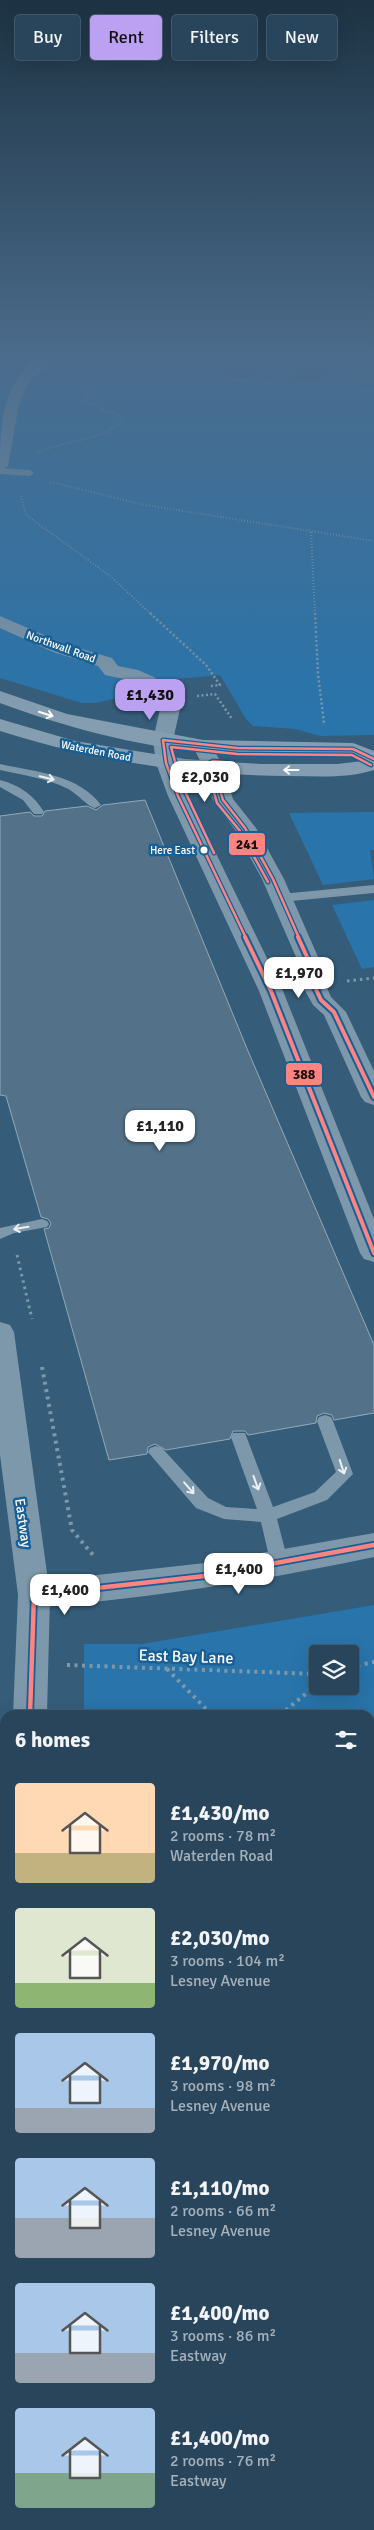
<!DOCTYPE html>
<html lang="en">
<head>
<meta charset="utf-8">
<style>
	:root { --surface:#28455b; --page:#344f64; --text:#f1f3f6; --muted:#a5b1bb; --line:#445d71; --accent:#bca0f2 }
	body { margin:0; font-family:Signika,sans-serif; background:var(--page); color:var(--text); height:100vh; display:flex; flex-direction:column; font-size:19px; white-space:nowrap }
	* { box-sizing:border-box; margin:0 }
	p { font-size:16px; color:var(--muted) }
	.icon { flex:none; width:28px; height:28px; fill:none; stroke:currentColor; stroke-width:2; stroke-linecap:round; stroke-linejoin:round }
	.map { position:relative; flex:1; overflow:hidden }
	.side { position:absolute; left:0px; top:1710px; width:375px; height:820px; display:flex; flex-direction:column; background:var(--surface); border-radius:15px 15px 0 0; box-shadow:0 5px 20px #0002,0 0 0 1px var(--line) }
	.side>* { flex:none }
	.banner { position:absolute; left:15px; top:15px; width:345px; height:45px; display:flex; gap:10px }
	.fabs { position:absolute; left:309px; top:1645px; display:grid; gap:10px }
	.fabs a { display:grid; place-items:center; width:50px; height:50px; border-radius:5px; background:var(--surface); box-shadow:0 5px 20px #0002,0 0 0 1px var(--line); font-size:25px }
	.price { position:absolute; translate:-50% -42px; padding:0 11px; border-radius:10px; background:#fff; color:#222; font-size:16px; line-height:32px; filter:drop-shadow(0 1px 2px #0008) }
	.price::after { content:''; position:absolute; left:50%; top:30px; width:15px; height:11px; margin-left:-8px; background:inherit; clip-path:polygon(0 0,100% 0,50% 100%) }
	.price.selected { background:var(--accent); color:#111 }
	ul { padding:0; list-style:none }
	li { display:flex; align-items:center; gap:15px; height:125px; padding:0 15px }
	li span { display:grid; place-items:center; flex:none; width:140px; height:100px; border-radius:5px; color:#555 }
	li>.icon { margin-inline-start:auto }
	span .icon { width:60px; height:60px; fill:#fffc; stroke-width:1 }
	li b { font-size:21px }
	h2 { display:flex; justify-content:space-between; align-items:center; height:60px; padding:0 15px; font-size:21px }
	.pill { padding:0 18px; border-radius:5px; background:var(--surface); box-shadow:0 5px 20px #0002,0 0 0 1px var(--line); font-size:18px; line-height:45px }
	.pill.selected { background:var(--accent); color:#111 }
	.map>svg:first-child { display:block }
	.green { fill:#2974ab; fill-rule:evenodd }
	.water { fill:#44759b }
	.pier { fill:#355c79 }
	.building { fill:#53728a; stroke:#92a9b9 }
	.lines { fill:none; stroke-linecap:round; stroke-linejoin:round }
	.path-far4 { stroke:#7e98ab; stroke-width:2; stroke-dasharray:1 2; stroke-linecap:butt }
	.path-far3 { stroke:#7e98ab; stroke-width:2.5; stroke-dasharray:2 2.5; stroke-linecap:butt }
	.path-far2 { stroke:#7e98ab; stroke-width:3; stroke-dasharray:2.5 4; stroke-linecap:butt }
	.path-far1 { stroke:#7e98ab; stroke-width:4; stroke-dasharray:3 4.5; stroke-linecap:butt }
	.path { stroke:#7e98ab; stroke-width:4.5; stroke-dasharray:4 5.5; stroke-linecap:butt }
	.lane { fill:#7e98ab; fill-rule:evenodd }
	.street { fill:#7e98ab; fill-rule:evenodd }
	.secondary { fill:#859db0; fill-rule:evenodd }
	.primary { fill:#7c98aa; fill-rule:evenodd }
	.street-bridge { stroke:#7e98ab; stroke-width:16 }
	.bus-1-far3-casing { stroke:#185f96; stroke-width:5 }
	.bus-1-far2-casing { stroke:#185f96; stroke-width:8 }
	.bus-1-far1-casing { stroke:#185f96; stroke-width:8 }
	.bus-1-casing { stroke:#185f96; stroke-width:9 }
	.bus-2-casing { stroke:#185f96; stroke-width:5 }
	.bus-1-far3 { stroke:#ff8380; stroke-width:2.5 }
	.bus-1-far2 { stroke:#ff8380; stroke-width:4 }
	.bus-1-far1 { stroke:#ff8380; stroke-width:4.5 }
	.bus-1 { stroke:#ff8380; stroke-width:5.5 }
	.bus-2 { stroke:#ff8380; stroke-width:2.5 }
	.oneway { stroke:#f9fafb }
	.oneway2 { stroke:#ecf0f2 }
	.bus-dot { fill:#fff; stroke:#185f96; stroke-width:2 }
	.labels { text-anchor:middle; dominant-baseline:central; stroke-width:5; stroke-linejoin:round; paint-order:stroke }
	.far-street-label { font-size:11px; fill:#fff; stroke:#185f96 }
	.far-bus-label { font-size:11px; fill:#fff; stroke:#185f96; text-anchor:end }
	.street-label { font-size:14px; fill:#fff; stroke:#185f96 }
	.near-street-label { font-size:16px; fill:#fff; stroke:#185f96 }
	.line-badge { stroke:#185f96; stroke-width:2 }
	.pale-badge-label { font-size:14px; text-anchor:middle; font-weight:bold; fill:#111 }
</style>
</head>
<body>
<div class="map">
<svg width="374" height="2530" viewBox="0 0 374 2530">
	<rect width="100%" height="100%" fill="#355c79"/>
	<!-- green -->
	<path class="green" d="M0,359H374V735L320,736L295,729L253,726L246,719L220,675L115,685L114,689L119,692L117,698L96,703H82L0,678Z
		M374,812V850H370L374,879L323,885L289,813Z
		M374,900V967L362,969L332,905Z
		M374,1605V1838H370V1715H84V1644H142ZM318,1654H350V1686H318Z"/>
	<!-- water -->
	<path class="water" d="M84,359H374V381L214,375Z
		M370,1838H374V1971L370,1972Z"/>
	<!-- pier -->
	<path class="pier" d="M236,359H261L247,378L222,377Z
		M306,359H333L318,381L291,380Z
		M5,1882V2043L0,2005V1883Z"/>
	<!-- building -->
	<path class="building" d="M145,800L248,1051L374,1345V1413L334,1420L332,1415L324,1413L317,1416L316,1423L248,1435L245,1431H233L230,1439L166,1450L155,1444L148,1447L147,1454L109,1460L44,1229L49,1228L51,1223L48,1219L41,1217L6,1096L0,1095V816L30,812L34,816H42L45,811L87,806L96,810L103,805Z"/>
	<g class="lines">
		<!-- path-far4 -->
		<path class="path-far4" d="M68,364L98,379L159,374L374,391
			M37,453C62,440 106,441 124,419L120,416L84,401L98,379
			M50,482L145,505L374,541
			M21,496L26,515L109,575L152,615
			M311,532L315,615"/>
		<!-- path-far3 -->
		<path class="path-far3" d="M150,613L206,665L220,685L210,686
			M315,613L318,674L324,723
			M197,696L215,694L232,719"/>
		<!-- path-far2 -->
		<path class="path-far2" d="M347,981L374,978
			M17,1255L32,1319"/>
		<!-- path-far1 -->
		<path class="path-far1" d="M42,1367L72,1530L93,1555
			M67,1665L318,1674
			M350,1667L374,1662
			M167,1669L212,1715
			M280,1715L309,1691L318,1677
			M370,1796L374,1794
			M370,1814H374"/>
		<!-- path -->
		<path class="path" d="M0,1873H5"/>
		<!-- lane -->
		<path class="lane" d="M0,468L30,470L34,473L30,476L0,474Z
			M0,764C35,772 78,774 101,805L95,808C88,807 76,792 66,788C46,778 22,775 0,770Z
			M0,780C19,785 34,795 44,812L42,814H34L23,800L0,787Z
			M374,885V893L281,902L275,898L281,894Z
			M42,1219L47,1221L49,1224L47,1227L14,1233L0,1239V1228Z
			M325,1415L331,1417L333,1421L353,1474L327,1500L277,1519L289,1565L286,1570L280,1572L274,1570L271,1565L261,1522L224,1519L196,1508L148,1452L150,1448L156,1446L162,1448L208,1498L226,1507L257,1509L231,1437L233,1433H245L273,1507L315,1492L336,1472L317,1421L319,1417Z"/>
		<!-- street -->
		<path class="street" d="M33,364L40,368L29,382L19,404L8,466L0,471C0,437 0,404 19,376C23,371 26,365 33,364Z
			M0,616L65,644L112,658L118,666L138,670L154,677L166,688L180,709L173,740L176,763L188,796L283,991L374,1219V1262L364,1259L360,1253L259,991L168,796L156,763L153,740L160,709L147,690L133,681L105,675L98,666L53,652L0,628Z
			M203,740L210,742L223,767L233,799L256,828L284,879L318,957L320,972L331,997L346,1012L374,1071V1105L365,1102L361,1097L324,1015L313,1005L302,985L296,972V957L262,879L235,830L213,800L203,767L193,746L196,742Z
			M374,1533V1557C261,1581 149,1598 34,1608L23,1604L18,1595L23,1586L34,1582L205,1563Z
			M370,1976H374V2012H370Z
			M370,2269H374V2311H370Z
			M112,2525H158L156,2530H110Z"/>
		<!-- secondary -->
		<path class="secondary" d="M0,691L67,714L203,740L353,743L374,751V770C346,779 317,776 287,776C189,775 94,761 0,731V719L75,741L185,759L261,764H337L363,761L350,755C301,755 252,756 204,752C135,746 65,727 0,703Z
			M5,2417V2461L0,2462V2418Z"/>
		<!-- primary -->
		<path class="primary" d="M0,1322L10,1325L14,1332L50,1595L47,1715H13L18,1595L0,1455Z
			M5,2469V2525H25L24,2530H0V2471Z"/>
		<!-- street-bridge -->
		<path class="street-bridge" d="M33,368L42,359"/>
		<defs>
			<path id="bus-1-far3" d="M232,769L213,767L223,800L245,828L273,879L299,938
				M246,938L178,796L166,763L163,740L237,748L353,749L374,759"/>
			<path id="bus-1-far2" d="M245,937L271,991L374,1253
				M298,937L307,957L308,972L321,1000L334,1012L374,1097"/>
			<path id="bus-1-far1" d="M34,1595L205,1576L374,1545
				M30,1715L34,1595"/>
			<path id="bus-1" d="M1,2530L5,2492"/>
			<path id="bus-2" d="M234,763L213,761L208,764L207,768L217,803L240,831L268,882
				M214,853L181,783L171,747L237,754L352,755L371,765"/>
		</defs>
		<!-- bus-1-far3 casing -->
		<use href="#bus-1-far3" class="bus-1-far3-casing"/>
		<!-- bus-1-far2 casing -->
		<use href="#bus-1-far2" class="bus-1-far2-casing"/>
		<!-- bus-1-far1 casing -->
		<use href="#bus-1-far1" class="bus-1-far1-casing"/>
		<!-- bus-1 casing -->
		<use href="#bus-1" class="bus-1-casing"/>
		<!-- bus-2 casing -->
		<use href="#bus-2" class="bus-2-casing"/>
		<!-- bus-1-far3 -->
		<use href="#bus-1-far3" class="bus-1-far3"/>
		<!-- bus-1-far2 -->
		<use href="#bus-1-far2" class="bus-1-far2"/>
		<!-- bus-1-far1 -->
		<use href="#bus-1-far1" class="bus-1-far1"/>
		<!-- bus-1 -->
		<use href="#bus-1" class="bus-1"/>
		<!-- bus-2 -->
		<use href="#bus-2" class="bus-2"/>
	</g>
	<!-- one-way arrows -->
	<defs><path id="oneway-shaft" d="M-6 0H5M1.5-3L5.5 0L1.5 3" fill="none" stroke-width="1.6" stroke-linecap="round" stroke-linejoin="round" transform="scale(1.25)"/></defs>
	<g class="oneway">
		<use href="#oneway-shaft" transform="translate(46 714) rotate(18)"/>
		<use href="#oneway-shaft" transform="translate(291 770) rotate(180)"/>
	</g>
	<g class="oneway2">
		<use href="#oneway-shaft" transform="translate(47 778) rotate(14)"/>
		<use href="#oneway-shaft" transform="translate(21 1228) rotate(171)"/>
		<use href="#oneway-shaft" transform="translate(342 1467) rotate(72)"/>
		<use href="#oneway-shaft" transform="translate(256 1483) rotate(70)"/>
		<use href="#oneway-shaft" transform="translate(189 1488) rotate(49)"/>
	</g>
	<!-- sky -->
	<linearGradient id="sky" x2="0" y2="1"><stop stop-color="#1d3343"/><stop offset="0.5" stop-color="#4b6c8c"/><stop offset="1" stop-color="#4b6c8c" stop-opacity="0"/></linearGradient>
	<rect width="374" height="713" fill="url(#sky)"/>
	<!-- markers -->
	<circle class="bus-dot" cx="204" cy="850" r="4.5"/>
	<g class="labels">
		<!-- far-street labels -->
		<g class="far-street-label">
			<text transform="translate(61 647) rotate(20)">Northwall Road</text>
			<text transform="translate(96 751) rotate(11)">Waterden Road</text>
		</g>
		<!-- far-bus labels -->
		<g class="far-bus-label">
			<text x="195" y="850">Here East</text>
		</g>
		<!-- street labels -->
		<g class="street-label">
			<text transform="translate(23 1523) rotate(82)">Eastway</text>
		</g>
		<!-- near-street labels -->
		<g class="near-street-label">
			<text transform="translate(186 1657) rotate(2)">East Bay Lane</text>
		</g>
	</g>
	<g class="line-badge">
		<rect x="228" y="832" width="38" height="24" rx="5" fill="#ff8380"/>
		<rect x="285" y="1062" width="38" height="24" rx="5" fill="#ff8380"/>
	</g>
	<g class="pale-badge-label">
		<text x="247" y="849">241</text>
		<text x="304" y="1079">388</text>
	</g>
</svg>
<div class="fabs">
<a><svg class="icon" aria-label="layers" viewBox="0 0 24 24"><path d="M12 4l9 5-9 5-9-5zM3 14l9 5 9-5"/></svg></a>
</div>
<b class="price selected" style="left:150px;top:721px">£1,430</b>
<b class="price" style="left:205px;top:803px">£2,030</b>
<b class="price" style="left:299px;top:999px">£1,970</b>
<b class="price" style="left:160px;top:1152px">£1,110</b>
<b class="price" style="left:239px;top:1595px">£1,400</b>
<b class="price" style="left:65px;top:1616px">£1,400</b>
<div class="banner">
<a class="pill">Buy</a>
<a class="pill selected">Rent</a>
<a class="pill">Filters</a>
<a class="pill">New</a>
</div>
<section class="side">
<h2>6 homes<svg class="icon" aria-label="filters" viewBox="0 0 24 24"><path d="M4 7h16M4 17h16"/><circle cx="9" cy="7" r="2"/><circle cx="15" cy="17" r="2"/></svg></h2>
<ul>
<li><span style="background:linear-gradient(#ffd9b3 70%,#c2b280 0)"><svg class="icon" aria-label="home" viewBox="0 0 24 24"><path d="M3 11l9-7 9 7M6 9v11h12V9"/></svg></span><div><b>£1,430/mo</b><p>2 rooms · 78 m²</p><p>Waterden Road</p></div></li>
<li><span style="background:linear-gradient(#dfe7d0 75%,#8fb573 0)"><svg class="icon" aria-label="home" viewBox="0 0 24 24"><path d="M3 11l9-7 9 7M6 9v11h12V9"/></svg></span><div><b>£2,030/mo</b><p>3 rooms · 104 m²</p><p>Lesney Avenue</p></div></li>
<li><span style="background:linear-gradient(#a9c7e8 75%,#9aa5b1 0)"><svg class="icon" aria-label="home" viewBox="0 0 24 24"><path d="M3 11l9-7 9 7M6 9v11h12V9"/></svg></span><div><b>£1,970/mo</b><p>3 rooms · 98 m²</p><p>Lesney Avenue</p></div></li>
<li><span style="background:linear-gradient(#a9c7e8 60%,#9aa5b1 0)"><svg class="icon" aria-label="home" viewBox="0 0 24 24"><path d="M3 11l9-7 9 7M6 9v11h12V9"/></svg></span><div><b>£1,110/mo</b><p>2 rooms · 66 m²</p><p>Lesney Avenue</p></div></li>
<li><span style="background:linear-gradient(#a9c7e8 70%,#9aa5b1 0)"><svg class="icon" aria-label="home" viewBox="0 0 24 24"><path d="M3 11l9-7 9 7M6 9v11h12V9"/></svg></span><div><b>£1,400/mo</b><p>3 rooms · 86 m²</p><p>Eastway</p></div></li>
<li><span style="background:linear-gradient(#a9c7e8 65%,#7fa58c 0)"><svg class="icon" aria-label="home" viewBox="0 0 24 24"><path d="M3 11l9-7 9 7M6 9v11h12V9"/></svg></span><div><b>£1,400/mo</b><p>2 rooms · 76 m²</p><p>Eastway</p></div></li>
</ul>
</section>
</div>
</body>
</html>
